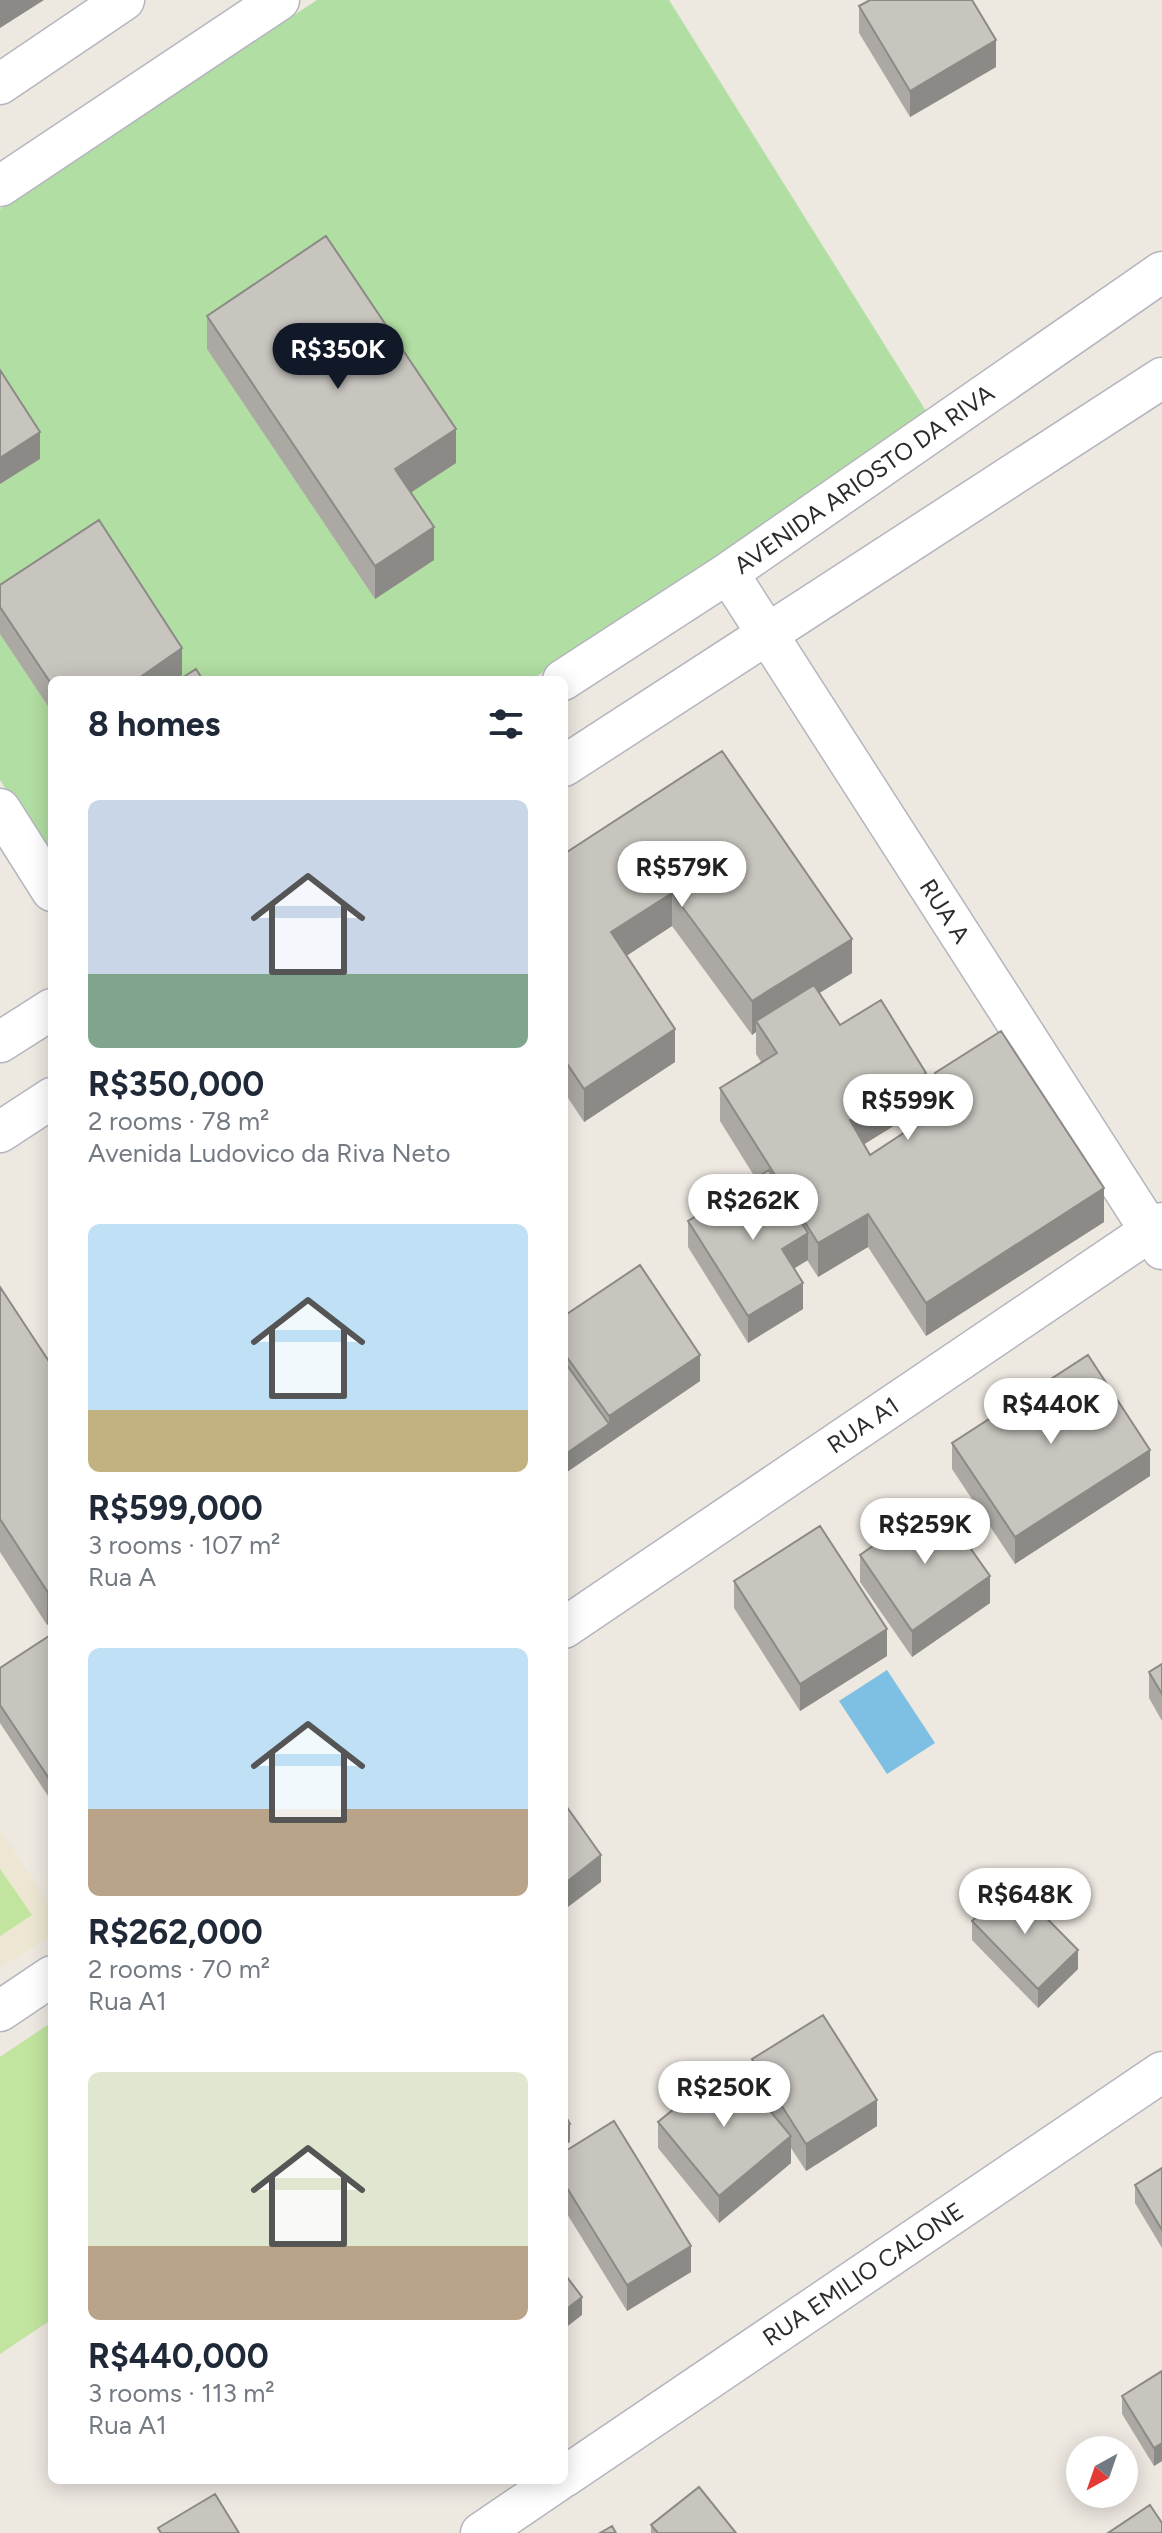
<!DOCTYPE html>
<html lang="en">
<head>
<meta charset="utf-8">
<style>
	:root { --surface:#fff; --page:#f2f2f3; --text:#1f2937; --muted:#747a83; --accent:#111827 }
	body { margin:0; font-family:Figtree,sans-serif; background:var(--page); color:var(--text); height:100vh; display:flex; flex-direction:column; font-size:30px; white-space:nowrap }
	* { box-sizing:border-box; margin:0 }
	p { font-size:26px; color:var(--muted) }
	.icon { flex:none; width:44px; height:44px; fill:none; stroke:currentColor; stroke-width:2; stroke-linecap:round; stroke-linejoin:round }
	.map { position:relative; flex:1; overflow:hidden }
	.panel { position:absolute; left:48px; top:676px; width:520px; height:1808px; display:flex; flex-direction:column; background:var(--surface); border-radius:12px; box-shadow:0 4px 20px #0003 }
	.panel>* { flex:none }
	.needle { width:52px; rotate:220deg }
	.tools { position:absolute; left:1066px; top:2436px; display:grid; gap:16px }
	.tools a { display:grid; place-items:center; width:72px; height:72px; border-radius:50%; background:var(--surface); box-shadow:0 4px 20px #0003; font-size:40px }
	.price { position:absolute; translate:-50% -68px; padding:0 18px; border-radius:28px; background:#fff; color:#222; font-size:26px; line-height:52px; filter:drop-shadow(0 2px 4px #0008) }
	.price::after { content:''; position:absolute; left:50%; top:48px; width:24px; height:18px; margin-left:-12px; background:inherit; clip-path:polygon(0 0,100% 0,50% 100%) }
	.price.current { background:var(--accent); color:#fff }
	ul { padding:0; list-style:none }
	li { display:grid; align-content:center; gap:16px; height:424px; padding:0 40px }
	li span { display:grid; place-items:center; height:248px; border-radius:12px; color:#555 }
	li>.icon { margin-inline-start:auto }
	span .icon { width:144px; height:144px; fill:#fffc; stroke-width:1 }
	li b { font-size:34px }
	h2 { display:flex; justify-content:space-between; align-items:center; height:96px; padding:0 40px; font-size:34px }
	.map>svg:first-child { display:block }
	.education { fill:#ece6d2 }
	.green { fill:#b1dea2 }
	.pitch { fill:#c1e49f }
	.water { fill:#7ec0e4 }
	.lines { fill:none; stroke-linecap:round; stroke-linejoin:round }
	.minor-casing { stroke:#b4b5be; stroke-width:43 }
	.minor { stroke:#fff; stroke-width:40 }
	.wall { fill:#aca9a4 }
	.shaded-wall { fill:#8c8a86 }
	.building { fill:#c8c5bf; stroke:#8c8a86; stroke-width:2 }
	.labels { text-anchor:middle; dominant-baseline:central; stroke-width:8; stroke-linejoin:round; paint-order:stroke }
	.street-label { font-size:24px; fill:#2c2c2c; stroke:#fff }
</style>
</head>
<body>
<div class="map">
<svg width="1162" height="2533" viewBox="0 0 1162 2533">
	<rect width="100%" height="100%" fill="#ede8e0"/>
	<!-- education -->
	<path class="education" d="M0,1829L52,1909V1935L0,1968Z"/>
	<!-- green -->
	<path class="green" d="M317,0H669L931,419L531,680H52V863L0,780V209Z"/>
	<!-- pitch -->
	<path class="pitch" d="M0,1869L32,1915L0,1936Z
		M52,2022V2319L0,2354V2057Z"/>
	<!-- water -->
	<path class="water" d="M887,1670L935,1743L887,1774L839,1701Z"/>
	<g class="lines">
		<defs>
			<path id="minor" d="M0,84L124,0
				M0,186L279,0
				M728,573L1162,1249
				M563,680L728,573L1162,272
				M564,766L1162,378
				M0,809L52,891
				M0,1042L52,1009
				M0,1132L52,1098
				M564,1628L1162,1223
				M0,2011L52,1976
				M564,2477L1162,2072
				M481,2533L559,2480"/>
		</defs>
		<!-- minor casing -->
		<use href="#minor" class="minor-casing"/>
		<!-- minor -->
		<use href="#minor" class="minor"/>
	</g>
	<!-- wall -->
	<path class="wall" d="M859,6L996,67L910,117L859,33Z
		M207,316L456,463L410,493L434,560L375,599L207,349Z
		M0,585L182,675L52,680V712L0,634Z
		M722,751L852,973L819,993L840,1025L926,1106L864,1144L870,1155L936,1112L935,1106V1073L1104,1222L926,1336L868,1247L818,1277L807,1260L794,1268L803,1309L748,1343L688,1247V1221L756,1179L720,1121V1088L761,1062L756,1054V1032L752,1035L672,926L626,956L675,1062L584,1122L564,1092V854Z
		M0,1287L52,1366L47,1625L0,1552Z
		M564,1316L700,1381L564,1474Z
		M952,1443L1150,1476L1015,1564L952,1469Z
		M860,1555L990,1603L912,1657L860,1582Z
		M734,1581L887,1656L800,1711L734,1608Z
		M52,1634V1802L0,1723V1668Z
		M1162,1664V1721L1149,1698V1672Z
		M972,1921L1078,1969L1038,2008L972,1940Z
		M752,2059L877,2126L806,2171L791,2148V2163L719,2223L658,2148V2122L762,2102L752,2085Z
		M564,2152L691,2272L627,2311L564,2209Z
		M1162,2168V2248L1135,2203V2185Z
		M1162,2371V2461L1154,2466L1122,2414V2396Z
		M651,2525L736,2533H651Z"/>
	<!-- shaded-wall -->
	<path class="shaded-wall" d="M0,0H44L0,28Z
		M996,40V67L910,117V91Z
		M456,429V463L395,503V469Z
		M40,432V459L0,484V458Z
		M434,527V560L375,599V566Z
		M182,648V675L175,680H136Z
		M672,893V926L611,966V932Z
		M852,939V973L761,1029L756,1021V1032L752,1035V1001Z
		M675,1029V1062L584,1122V1089Z
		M926,1073V1106L850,1153V1120Z
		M1104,1188V1222L926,1336V1303Z
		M868,1214V1247L818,1277V1243Z
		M808,1233V1260L782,1276V1249Z
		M803,1283V1309L748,1343V1316Z
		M700,1355V1381L564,1474V1455L609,1424V1416Z
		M1150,1450V1476L1015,1564V1537Z
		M990,1576V1603L912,1657V1631Z
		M52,1589V1622L47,1625V1591Z
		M887,1629V1656L800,1711V1684Z
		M601,1855V1882L564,1910V1884Z
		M1078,1950V1969L1038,2008V1989Z
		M877,2100V2126L806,2171V2144Z
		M570,2124V2142L564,2146V2128Z
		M791,2136V2163L719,2223V2196Z
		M691,2246V2272L627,2311V2285Z
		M582,2297V2315L564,2329V2311Z
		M1162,2443V2461L1154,2466V2448Z"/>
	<!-- building -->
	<path class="building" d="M870,0H972L996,40L910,91L859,6Z
		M326,236L456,429L395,469L434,527L375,566L207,316Z
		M0,370L40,432L0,458Z
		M99,520L182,648L136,680H52V685L0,607V585Z
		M196,669L203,680H179Z
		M722,751L852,939L752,1001L672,893L611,932L675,1029L584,1089L564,1059V854Z
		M814,985L840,1025L881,1000L926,1073L850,1120L870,1155L943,1107L935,1073L1001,1031L1104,1188L926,1303L868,1214L818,1243L720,1088L777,1053L756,1021Z
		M769,1170L808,1233L782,1249L803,1283L748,1316L688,1221Z
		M640,1265L700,1355L609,1416L564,1353V1316Z
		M0,1287L52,1366V1589L47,1591L0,1519Z
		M1088,1355L1150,1450L1015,1537L952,1443Z
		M564,1361L609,1424L564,1455Z
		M937,1501L990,1576L912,1631L860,1555Z
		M820,1526L887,1629L800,1684L734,1581Z
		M52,1634V1783L0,1705V1668Z
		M1162,1664V1694L1149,1672Z
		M564,1803L601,1855L564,1884Z
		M1012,1883L1078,1950L1038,1989L972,1921Z
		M823,2015L877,2100L806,2144L752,2059Z
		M730,2063L791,2136L719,2196L658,2122Z
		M564,2113L570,2124L564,2128Z
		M614,2121L691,2246L627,2285L564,2183V2152Z
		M1162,2168V2230L1135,2185Z
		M564,2273L582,2297L564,2311Z
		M1162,2371V2443L1154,2448L1122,2396Z
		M699,2487L736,2533H658L651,2525Z
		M215,2494L239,2533H161L158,2528Z
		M1150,2505L1162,2523V2533H1108Z
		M612,2526L616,2533H600Z"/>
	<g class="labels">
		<!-- street labels -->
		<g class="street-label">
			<text transform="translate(864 479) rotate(-35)">AVENIDA ARIOSTO DA RIVA</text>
			<text transform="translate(945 911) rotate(57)">RUA A</text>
			<text transform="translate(863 1425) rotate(-34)">RUA A1</text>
			<text transform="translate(863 2274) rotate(-34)">RUA EMILIO CALONE</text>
		</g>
	</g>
</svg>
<div class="tools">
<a><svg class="needle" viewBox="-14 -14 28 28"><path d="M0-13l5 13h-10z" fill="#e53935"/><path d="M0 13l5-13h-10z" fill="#747a83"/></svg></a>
</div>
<b class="price current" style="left:338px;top:391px">R$350K</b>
<b class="price" style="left:682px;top:909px">R$579K</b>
<b class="price" style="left:908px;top:1142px">R$599K</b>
<b class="price" style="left:753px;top:1242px">R$262K</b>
<b class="price" style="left:1051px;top:1446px">R$440K</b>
<b class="price" style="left:925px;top:1566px">R$259K</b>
<b class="price" style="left:1025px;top:1936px">R$648K</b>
<b class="price" style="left:724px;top:2129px">R$250K</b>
<section class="panel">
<h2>8 homes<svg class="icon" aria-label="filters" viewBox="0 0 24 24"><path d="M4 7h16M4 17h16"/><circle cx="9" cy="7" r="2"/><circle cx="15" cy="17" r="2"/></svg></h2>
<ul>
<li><span style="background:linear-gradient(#c9d6e8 70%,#7fa58c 0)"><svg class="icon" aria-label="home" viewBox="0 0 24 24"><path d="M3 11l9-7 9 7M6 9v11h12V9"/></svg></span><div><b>R$350,000</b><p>2 rooms · 78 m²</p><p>Avenida Ludovico da Riva Neto</p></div></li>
<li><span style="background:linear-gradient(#bfe0f5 75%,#c2b280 0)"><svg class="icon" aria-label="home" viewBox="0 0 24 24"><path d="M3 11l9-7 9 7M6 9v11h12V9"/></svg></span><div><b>R$599,000</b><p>3 rooms · 107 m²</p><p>Rua A</p></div></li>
<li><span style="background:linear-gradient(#bfe0f5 65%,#b9a48a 0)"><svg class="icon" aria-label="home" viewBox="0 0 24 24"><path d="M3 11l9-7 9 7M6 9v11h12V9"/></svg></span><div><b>R$262,000</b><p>2 rooms · 70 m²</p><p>Rua A1</p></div></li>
<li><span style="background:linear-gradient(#dfe7d0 70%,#b9a48a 0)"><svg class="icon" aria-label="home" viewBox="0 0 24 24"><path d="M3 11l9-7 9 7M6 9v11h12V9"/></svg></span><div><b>R$440,000</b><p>3 rooms · 113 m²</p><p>Rua A1</p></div></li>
</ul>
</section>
</div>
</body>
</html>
